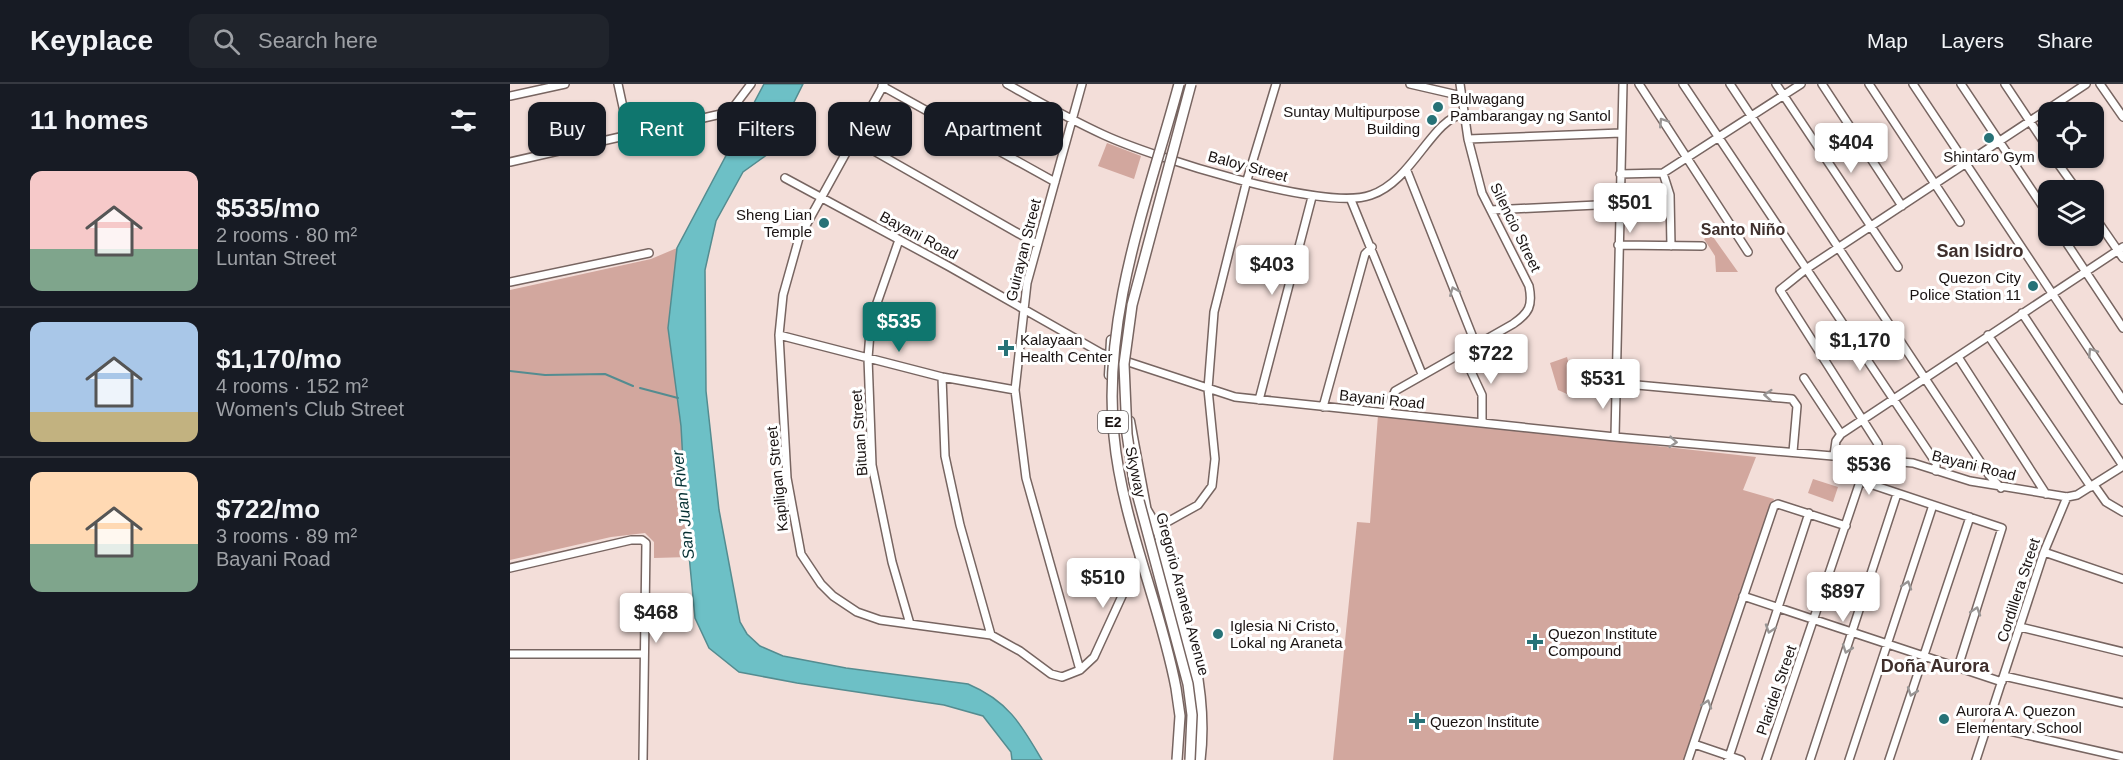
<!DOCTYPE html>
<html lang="en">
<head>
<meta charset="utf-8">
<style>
	:root { --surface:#171b24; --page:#20242c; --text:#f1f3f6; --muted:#9ea1a6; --line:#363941; --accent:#0f766e }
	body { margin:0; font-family:Arial,sans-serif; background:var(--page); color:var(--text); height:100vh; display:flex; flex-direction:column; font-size:22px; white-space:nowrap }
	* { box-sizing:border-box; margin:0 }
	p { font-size:20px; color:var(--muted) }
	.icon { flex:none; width:33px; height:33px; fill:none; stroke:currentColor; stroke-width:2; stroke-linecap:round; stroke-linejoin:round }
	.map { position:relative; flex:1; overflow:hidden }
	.panel { display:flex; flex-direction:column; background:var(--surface); width:510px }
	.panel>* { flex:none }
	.hud { position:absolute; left:18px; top:18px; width:570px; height:54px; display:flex; gap:12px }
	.buttons { position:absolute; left:1528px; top:18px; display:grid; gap:12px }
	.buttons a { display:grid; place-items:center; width:66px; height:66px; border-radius:12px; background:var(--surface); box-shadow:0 2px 4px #0004; font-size:30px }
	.price { position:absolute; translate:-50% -51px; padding:0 14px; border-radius:6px; background:#fff; color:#222; font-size:20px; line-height:39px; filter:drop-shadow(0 2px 3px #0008) }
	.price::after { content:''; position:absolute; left:50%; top:36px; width:18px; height:14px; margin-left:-9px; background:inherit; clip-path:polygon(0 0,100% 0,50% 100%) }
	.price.current { background:var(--accent); color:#fff }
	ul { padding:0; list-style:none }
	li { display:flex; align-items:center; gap:18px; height:150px; padding:0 30px }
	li+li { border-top:2px solid var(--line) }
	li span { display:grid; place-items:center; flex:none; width:168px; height:120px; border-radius:12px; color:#555 }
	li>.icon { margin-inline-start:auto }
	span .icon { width:72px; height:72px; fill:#fffc; stroke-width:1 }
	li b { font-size:26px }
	h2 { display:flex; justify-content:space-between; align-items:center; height:72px; padding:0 30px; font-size:26px }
	.pill { padding:0 21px; border-radius:12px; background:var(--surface); box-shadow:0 2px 4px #0004; font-size:21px; line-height:54px }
	.pill.current { background:var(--accent); color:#fff }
	header { display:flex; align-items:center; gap:36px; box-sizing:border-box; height:84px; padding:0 30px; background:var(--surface); border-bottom:2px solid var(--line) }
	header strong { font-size:28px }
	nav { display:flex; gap:33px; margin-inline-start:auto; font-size:21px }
	.search { width:420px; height:54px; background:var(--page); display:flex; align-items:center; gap:15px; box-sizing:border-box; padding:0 21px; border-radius:12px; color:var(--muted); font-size:22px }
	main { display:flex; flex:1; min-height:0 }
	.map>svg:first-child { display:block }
	.green { fill:#d2a79e }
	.water { fill:#6dc0c6; stroke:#548c90; stroke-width:1.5 }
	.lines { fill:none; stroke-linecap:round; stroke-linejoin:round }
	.stream { stroke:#548c90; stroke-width:2 }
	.minor-casing { stroke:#776561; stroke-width:10 }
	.major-casing { stroke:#776561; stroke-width:11 }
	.highway-casing { stroke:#776561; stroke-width:12 }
	.minor { stroke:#fff; stroke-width:7 }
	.major { stroke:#fff; stroke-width:8 }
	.highway { stroke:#fff; stroke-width:9 }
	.highway-bridge-casing { stroke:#776561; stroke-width:12; stroke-linecap:butt }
	.highway-bridge { stroke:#fff; stroke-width:9 }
	.oneway { stroke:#989594 }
	.poi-dot { fill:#277277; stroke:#fff; stroke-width:2 }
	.labels { text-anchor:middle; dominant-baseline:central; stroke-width:6; stroke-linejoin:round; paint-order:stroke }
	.shield { fill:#fff; stroke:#5f5a59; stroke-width:1.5 }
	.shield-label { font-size:14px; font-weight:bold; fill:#1a1312 }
	.poi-label { font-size:15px; fill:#1a1312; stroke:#fff; text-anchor:start }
	.street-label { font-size:15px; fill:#1a1312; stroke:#fff }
	.neighbourhood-label { font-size:16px; font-weight:bold; fill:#3f2f2c; stroke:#fff }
	.water-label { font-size:16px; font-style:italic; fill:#053033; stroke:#fff }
	.quarter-label { font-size:18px; font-weight:bold; fill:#3f2f2c; stroke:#fff }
</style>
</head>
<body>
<header>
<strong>Keyplace</strong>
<div class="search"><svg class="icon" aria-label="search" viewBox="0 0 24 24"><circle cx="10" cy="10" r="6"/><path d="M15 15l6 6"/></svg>Search here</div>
<nav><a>Map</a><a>Layers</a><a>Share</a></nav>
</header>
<main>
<section class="panel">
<h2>11 homes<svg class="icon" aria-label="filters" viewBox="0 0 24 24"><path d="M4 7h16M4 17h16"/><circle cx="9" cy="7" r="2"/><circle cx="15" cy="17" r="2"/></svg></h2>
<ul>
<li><span style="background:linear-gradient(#f6c9c9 65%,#7fa58c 0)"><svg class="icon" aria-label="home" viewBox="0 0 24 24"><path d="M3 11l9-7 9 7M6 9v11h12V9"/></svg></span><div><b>$535/mo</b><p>2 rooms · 80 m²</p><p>Luntan Street</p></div></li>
<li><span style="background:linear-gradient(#a9c7e8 75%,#c2b280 0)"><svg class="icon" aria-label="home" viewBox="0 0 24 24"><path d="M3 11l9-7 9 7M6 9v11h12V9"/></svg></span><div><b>$1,170/mo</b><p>4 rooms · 152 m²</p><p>Women's Club Street</p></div></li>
<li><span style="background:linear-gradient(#ffd9b3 60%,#7fa58c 0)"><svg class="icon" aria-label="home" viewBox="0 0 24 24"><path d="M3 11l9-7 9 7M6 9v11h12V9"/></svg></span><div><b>$722/mo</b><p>3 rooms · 89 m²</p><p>Bayani Road</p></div></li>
</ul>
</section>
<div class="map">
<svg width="1613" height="676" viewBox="0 0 1613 676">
	<rect width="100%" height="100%" fill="#f3ded9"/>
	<!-- green -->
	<path class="green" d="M597,59L631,72L624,95L588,82Z
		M1201,150L1228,188H1206L1205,172L1194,155Z
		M167,164L158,244L171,342L179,473L144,474V458L135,449L101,453L0,476V206L141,175Z
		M1057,273L1059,281L1067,287L1057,310L1048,306L1040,279Z
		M868,331L1246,373L1233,406L1264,415L1175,676H823L847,438L860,439Z
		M1303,395L1328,403L1323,418L1298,409Z"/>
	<!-- water -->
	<path class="water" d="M254,0H293L258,70L233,88L206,137L195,186L196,307L209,426L230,538L237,550L250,562L273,572L336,584L458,600C498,617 511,640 532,676H502L501,668L473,632L434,621L287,599L229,588L199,564L185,534L177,450L171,342L158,244L167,164Z"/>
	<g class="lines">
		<!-- stream -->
		<path class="stream" d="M0,287L35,291L95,290L123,302
			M130,304L168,314"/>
		<defs>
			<path id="minor" d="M108,0L119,51
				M374,0L289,154L273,211L269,251L277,394L291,470L311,500L323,512L347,528L370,536L481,551L510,567L541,590L552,593L570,586L584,573L629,475
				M497,0C529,18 561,36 594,51C642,73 815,128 861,111C903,97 922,34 954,30
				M900,0L952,12
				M1129,0L1238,168
				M1173,0L1426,379V387
				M1220,0L1479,391L1491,404
				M1266,0L1388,183
				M1312,0L1392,122
				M1359,0L1450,138
				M1403,0L1613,316
				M1451,0L1539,132
				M1495,0L1539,66
				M1590,0L1613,33
				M372,2L545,98
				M0,12L55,0
				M343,55L527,160
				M958,55L1111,49
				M1544,74L1567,106
				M0,78L211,30L222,25L241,0
				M897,87L966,261
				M1153,89L1160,111L1161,162
				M1110,90L1153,89L1291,0
				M275,94L438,182L591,269L725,313L1105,353L1403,379L1460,397L1557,413L1567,411L1613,382
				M841,116L912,290
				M981,126L1108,120
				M1584,132L1613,174
				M1552,152L1613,244
				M389,156L361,236L358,274L362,381L382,478L400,540
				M1108,161L1192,162
				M0,198L139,169
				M1512,229L1613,382
				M269,251L432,293L505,306
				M1478,251L1581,403
				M952,268L972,311V339
				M1448,273L1536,410
				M432,293L435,372L450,441L481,551
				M1294,294L1331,350
				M1105,299L1282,315L1287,322L1283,368
				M749,316L802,113
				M813,323L855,170L862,163
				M876,329L885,307L1003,240C1019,229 1023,222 1019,202L972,109L958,55L950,0
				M1105,353L1113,0
				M1324,371L1326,357L1331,350L1613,163
				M1369,375L1368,360L1270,206L1296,185L1576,0
				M1351,397L1492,444L1448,583
				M1584,401L1596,418L1613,428
				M643,446L688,421L702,402L705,375L698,305L704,228L737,96L766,0
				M1534,468L1613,495
				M0,484L121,456H132L136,459L133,676
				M1233,512L1492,598
				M1510,543L1613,568
				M0,570H134
				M570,586L516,394L505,306L517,199L572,0
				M1494,592L1613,619
				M1477,642L1613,673
				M1184,660L1231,676
				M1178,676L1264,422L1268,420L1336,442
				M1218,676L1299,429
				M1256,676L1358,374
				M1300,676L1387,410
				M1339,676L1423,421
				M1379,676L1460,433
				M1466,676L1534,468L1557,413"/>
			<path id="major" d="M599,291L601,256
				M620,337L638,433
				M645,460C667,533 690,594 684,673"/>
			<path id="highway" d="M637,427L647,444C669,520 700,595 690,676"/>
		</defs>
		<!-- minor casing -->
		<use href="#minor" class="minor-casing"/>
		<!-- major casing -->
		<use href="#major" class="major-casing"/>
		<!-- highway casing -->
		<use href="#highway" class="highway-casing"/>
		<!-- minor -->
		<use href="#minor" class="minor"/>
		<!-- major -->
		<use href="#major" class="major"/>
		<!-- highway -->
		<use href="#highway" class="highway"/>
		<defs>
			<path id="highway-bridge" d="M667,676L670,632L666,604C650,519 612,438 604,352C592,231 638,115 669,0
				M680,676L682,631L678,600L624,398L617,350L614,280L622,221L681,0"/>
		</defs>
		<!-- highway-bridge casing -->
		<use href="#highway-bridge" class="highway-bridge-casing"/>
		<!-- highway-bridge -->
		<use href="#highway-bridge" class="highway-bridge"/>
	</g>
	<!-- one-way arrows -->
	<defs><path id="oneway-chevron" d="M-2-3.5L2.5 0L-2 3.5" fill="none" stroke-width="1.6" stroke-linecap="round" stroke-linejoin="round" transform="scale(1.5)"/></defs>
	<g class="oneway">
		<use href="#oneway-chevron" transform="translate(1153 38) rotate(-123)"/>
		<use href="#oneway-chevron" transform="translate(944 207) rotate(-112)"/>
		<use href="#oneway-chevron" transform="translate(1582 268) rotate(-123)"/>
		<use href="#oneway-chevron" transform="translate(1258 311) rotate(-176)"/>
		<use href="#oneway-chevron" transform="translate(1163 358) rotate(5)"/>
		<use href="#oneway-chevron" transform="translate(1397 501) rotate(-72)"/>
		<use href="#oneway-chevron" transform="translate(1466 527) rotate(-72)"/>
		<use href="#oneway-chevron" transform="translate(1260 545) rotate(108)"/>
		<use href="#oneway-chevron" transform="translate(1337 565) rotate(109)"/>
		<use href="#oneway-chevron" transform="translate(1402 608) rotate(109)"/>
		<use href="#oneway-chevron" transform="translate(1197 620) rotate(-72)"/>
	</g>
	<!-- markers -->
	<g class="poi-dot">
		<circle cx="928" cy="23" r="6"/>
		<circle cx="922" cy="36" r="6"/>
		<circle cx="1479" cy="54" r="6"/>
		<circle cx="314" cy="139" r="6"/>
		<circle cx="1523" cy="202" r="6"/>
		<path d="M493 255h6v6h6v6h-6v6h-6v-6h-6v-6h6z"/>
		<circle cx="708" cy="550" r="6"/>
		<path d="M1022 549h6v6h6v6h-6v6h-6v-6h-6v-6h6z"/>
		<circle cx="1434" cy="635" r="6"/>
		<path d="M904 628h6v6h6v6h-6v6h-6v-6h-6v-6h6z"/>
	</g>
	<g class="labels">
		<!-- shield labels -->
		<rect class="shield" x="588" y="327" width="30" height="22" rx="4.5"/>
		<g class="shield-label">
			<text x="603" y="338">E2</text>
		</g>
		<!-- poi labels -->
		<g class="poi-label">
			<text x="940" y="14">Bulwagang<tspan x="940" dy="17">Pambarangay ng Santol</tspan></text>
			<text x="910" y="27" text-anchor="end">Suntay Multipurpose<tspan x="910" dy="17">Building</tspan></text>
			<text x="1479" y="72" text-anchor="middle">Shintaro Gym</text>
			<text x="302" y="130" text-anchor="end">Sheng Lian<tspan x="302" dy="17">Temple</tspan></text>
			<text x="1511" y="193" text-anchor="end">Quezon City<tspan x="1511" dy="17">Police Station 11</tspan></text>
			<text x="510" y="255">Kalayaan<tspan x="510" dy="17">Health Center</tspan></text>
			<text x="720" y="541">Iglesia Ni Cristo,<tspan x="720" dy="17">Lokal ng Araneta</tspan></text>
			<text x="1038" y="549">Quezon Institute<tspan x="1038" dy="17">Compound</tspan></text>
			<text x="1446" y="626">Aurora A. Quezon<tspan x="1446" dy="17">Elementary School</tspan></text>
			<text x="920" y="637">Quezon Institute</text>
		</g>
		<!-- street labels -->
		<g class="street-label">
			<text transform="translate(738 82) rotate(15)">Baloy Street</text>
			<text transform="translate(1006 143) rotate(64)">Silencio Street</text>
			<text transform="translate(409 151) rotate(28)">Bayani Road</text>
			<text transform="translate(513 166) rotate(-76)">Guirayan Street</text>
			<text transform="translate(872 315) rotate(6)">Bayani Road</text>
			<text transform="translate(349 349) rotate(-94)">Bituan Street</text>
			<text transform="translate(1464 381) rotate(14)">Bayani Road</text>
			<text transform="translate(626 388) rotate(78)">Skyway</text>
			<text transform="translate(267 395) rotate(-96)">Kapiligan Street</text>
			<text transform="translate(1508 506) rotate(-72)">Cordillera Street</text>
			<text transform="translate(673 510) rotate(75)">Gregorio Araneta Avenue</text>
			<text transform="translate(1266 606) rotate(-71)">Plaridel Street</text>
		</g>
		<!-- neighbourhood labels -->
		<g class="neighbourhood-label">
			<text x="1233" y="145">Santo Niño</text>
		</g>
		<!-- water labels -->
		<g class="water-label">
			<text transform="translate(173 421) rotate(-96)">San Juan River</text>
		</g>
		<!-- quarter labels -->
		<g class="quarter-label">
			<text x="1470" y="167">San Isidro</text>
			<text x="1425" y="582">Doña Aurora</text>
		</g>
	</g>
</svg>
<div class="buttons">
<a><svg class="icon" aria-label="locate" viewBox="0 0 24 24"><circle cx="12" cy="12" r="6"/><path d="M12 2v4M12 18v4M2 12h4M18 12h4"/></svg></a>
<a><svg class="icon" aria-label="layers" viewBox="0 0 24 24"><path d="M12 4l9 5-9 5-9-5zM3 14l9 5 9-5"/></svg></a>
</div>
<b class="price" style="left:1341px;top:90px">$404</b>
<b class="price" style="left:1120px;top:150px">$501</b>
<b class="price" style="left:762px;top:212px">$403</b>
<b class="price current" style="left:389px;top:269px">$535</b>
<b class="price" style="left:1350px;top:288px">$1,170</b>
<b class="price" style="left:981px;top:301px">$722</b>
<b class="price" style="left:1093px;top:326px">$531</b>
<b class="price" style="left:1359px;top:412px">$536</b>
<b class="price" style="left:593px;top:525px">$510</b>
<b class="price" style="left:1333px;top:539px">$897</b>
<b class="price" style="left:146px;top:560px">$468</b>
<div class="hud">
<a class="pill">Buy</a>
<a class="pill current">Rent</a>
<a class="pill">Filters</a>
<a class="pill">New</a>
<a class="pill">Apartment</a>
</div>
</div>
</main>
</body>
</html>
